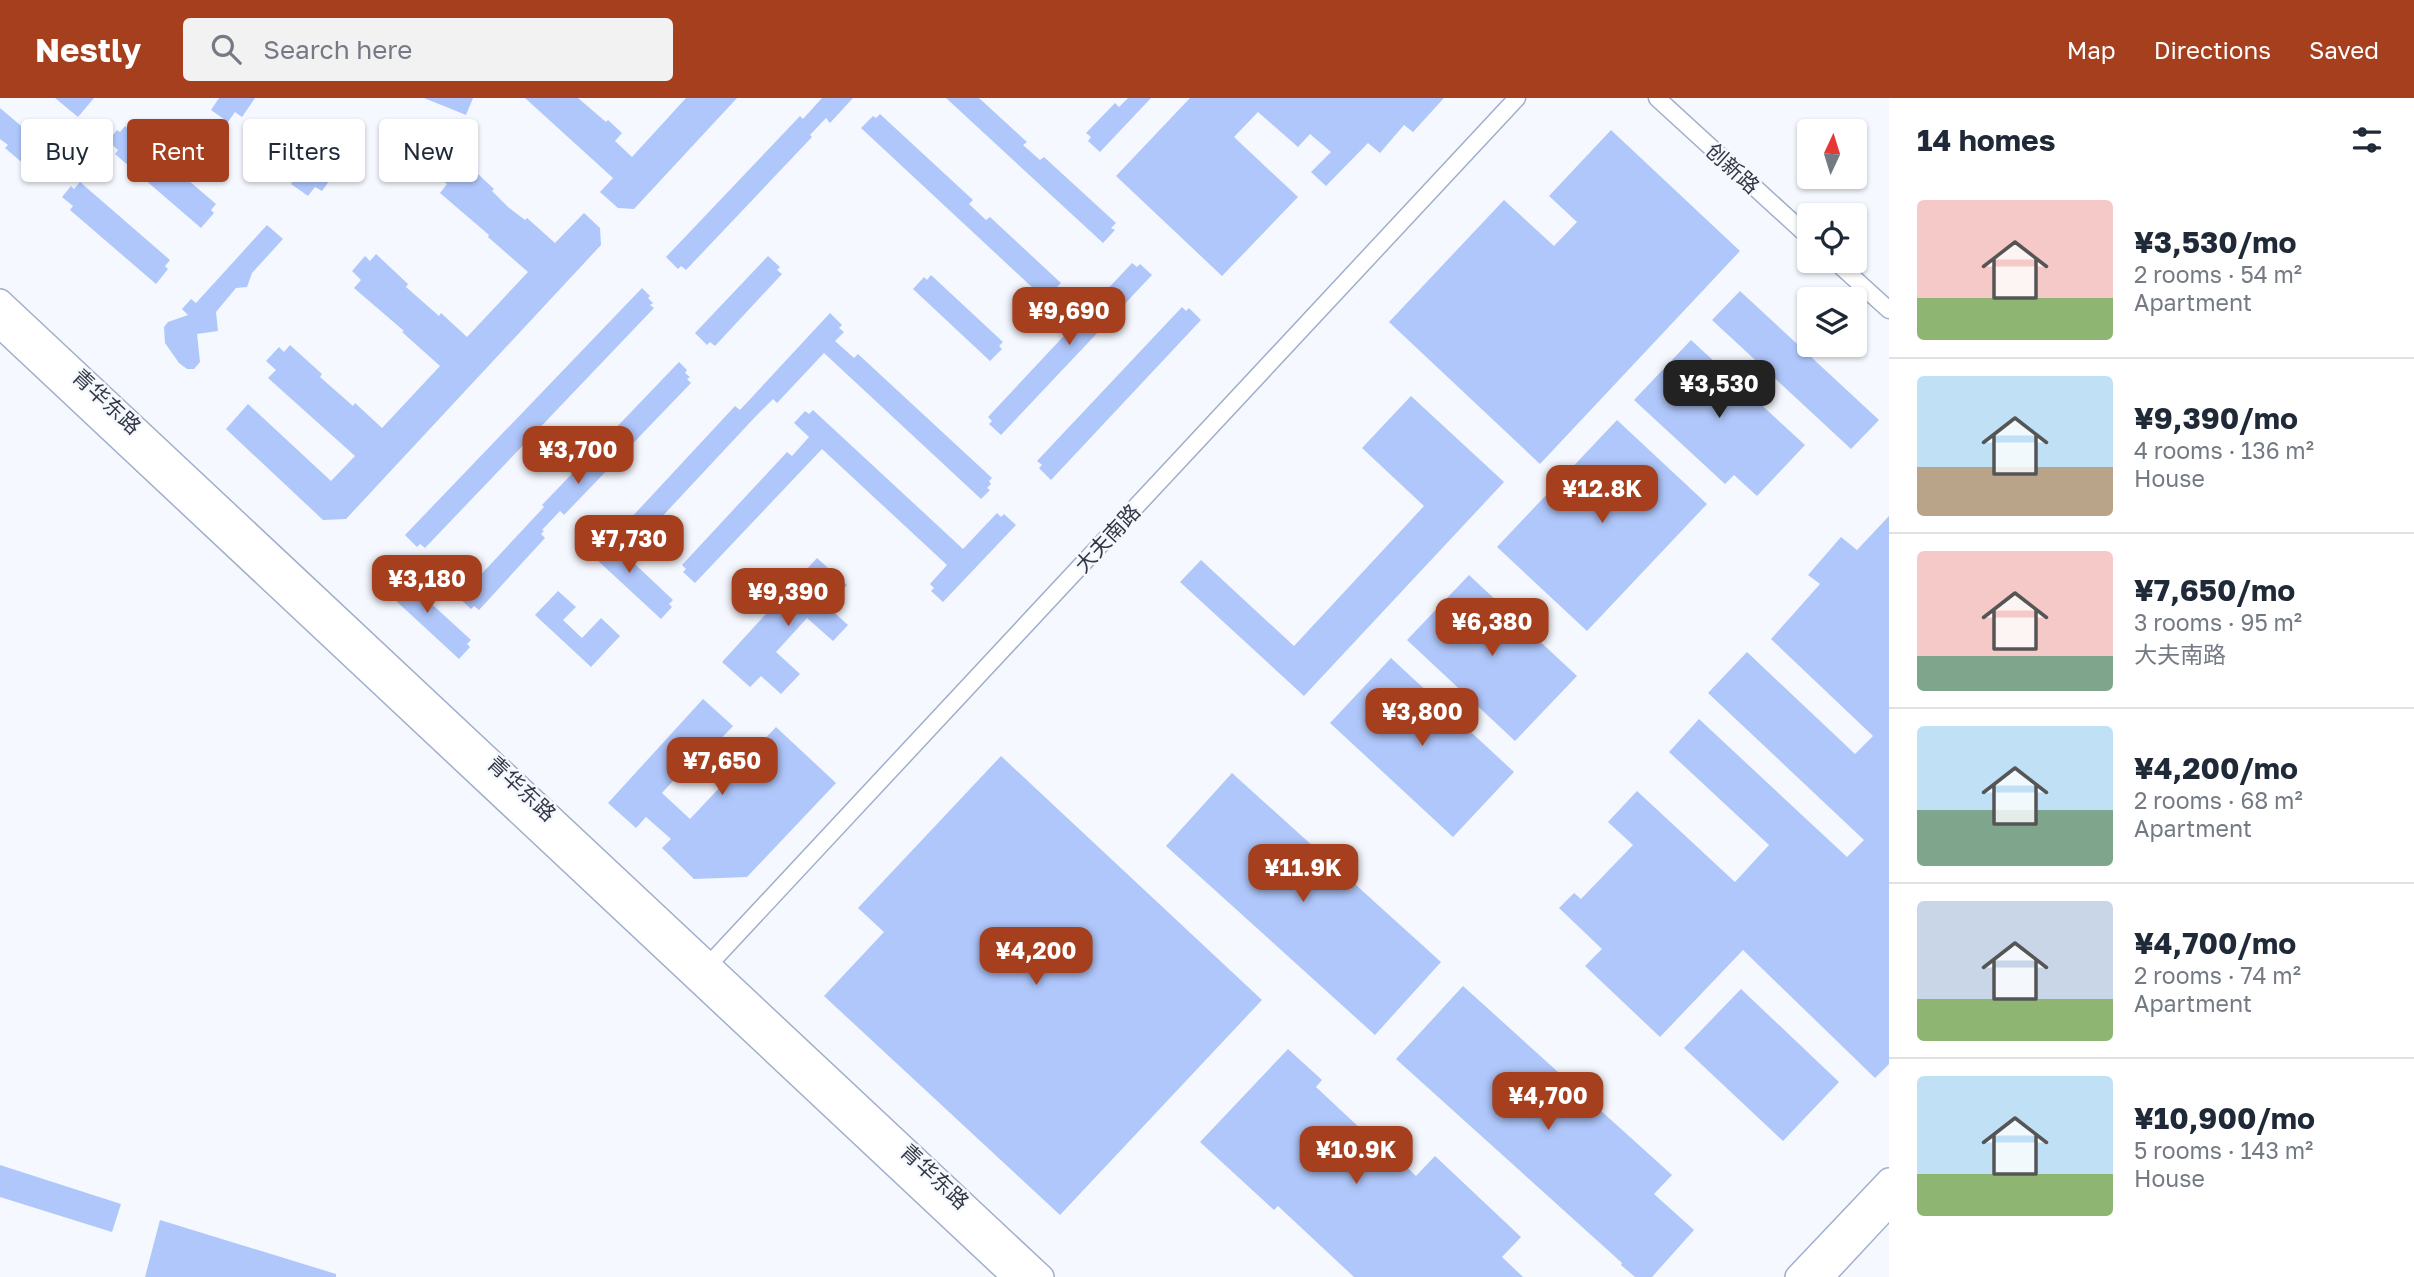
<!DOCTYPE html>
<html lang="en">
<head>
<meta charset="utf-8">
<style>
	:root { --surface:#fff; --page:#f2f2f3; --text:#1f2937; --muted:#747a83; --line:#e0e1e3; --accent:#a63f1e }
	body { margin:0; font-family:"Golos Text","Noto Sans SC",sans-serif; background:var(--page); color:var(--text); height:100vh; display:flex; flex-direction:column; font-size:26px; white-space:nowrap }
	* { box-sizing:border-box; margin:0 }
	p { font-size:23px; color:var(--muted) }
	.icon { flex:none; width:38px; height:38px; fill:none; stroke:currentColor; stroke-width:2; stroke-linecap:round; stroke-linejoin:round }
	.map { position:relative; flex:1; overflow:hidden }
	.side { display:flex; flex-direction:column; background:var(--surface); width:525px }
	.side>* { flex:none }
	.hud { position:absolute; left:21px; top:21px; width:665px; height:63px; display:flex; gap:14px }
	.needle { width:46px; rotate:4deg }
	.controls { position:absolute; left:1797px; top:21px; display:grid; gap:14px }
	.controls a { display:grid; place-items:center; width:70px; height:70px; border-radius:7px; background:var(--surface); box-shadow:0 2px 5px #0004; font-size:35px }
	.price { position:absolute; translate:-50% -60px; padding:0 16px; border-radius:14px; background:var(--accent); color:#fff; font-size:23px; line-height:46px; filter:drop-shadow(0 2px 4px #0008) }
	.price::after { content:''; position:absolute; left:50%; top:42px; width:21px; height:16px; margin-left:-10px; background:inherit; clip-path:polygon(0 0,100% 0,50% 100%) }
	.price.on { background:#222; color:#fff }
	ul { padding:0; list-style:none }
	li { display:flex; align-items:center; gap:21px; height:175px; padding:0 28px }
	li+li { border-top:2px solid var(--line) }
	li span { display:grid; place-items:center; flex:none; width:196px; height:140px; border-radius:7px; color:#555 }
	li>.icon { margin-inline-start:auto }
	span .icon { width:84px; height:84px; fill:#fffc; stroke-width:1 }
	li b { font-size:30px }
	h2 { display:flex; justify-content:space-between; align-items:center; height:84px; padding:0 28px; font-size:30px }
	.chip { padding:0 24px; border-radius:7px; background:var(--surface); box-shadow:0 2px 5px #0004; font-size:24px; line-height:63px }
	.chip.on { background:var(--accent); color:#fff }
	header { display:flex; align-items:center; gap:42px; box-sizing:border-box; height:98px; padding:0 35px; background:var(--accent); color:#fff }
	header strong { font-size:33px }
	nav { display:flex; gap:38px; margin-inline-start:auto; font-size:24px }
	.search { width:490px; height:63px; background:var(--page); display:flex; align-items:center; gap:18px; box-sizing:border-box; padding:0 24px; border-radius:7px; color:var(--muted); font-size:26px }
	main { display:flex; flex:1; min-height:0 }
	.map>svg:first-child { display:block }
	.building { fill:#b0c7fb; fill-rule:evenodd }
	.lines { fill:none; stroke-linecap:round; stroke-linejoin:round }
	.street-casing { stroke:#a1aecc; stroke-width:19 }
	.secondary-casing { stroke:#a1aecc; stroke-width:26 }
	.street { stroke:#fff; stroke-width:16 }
	.secondary { stroke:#fff; stroke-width:23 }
	.labels { text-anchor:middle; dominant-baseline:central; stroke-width:5; stroke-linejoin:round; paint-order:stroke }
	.street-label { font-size:21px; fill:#323743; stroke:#f5f8fe }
</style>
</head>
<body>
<header>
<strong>Nestly</strong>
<div class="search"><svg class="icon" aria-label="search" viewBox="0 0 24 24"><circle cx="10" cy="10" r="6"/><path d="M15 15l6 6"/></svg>Search here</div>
<nav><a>Map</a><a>Directions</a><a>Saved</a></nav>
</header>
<main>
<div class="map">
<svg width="1889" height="1179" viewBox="0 0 1889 1179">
	<rect width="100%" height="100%" fill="#f5f8fe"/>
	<!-- building -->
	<path class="building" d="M55,0H94L78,19Z
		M219,0H255L242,19L235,14L228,24L211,12Z
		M424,0H473L466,17Z
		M525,0H578L606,24L608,22L622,35L615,43L632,59L686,0H737L634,111L618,110L600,94L613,80Z
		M822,0H853L830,25L826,20L810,37L812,39L686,172L681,168L678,171L666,159L800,18L803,21Z
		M946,0H979L1027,44L1023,47L1040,62L1044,59L1116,125L1111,130L1115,132L1103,145Z
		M1128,0H1151L1100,54L1088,43L1091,39L1086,35L1115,5L1119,9Z
		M1190,0H1444L1413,34L1404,27L1380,55L1368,45L1326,88L1311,74L1331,54L1310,36L1298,49L1258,14L1234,39L1298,99L1222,178L1116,78Z
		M0,10L46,49L41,55L44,58L32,73L5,50L8,47L0,41Z
		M880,16L973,102L969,106L986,122L990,119L1061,185L1057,189L1060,192L1049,205L861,30L873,18L876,20Z
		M125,28L216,106L211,112L214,115L201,130L115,56L118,52L108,43L117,32L120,34Z
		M1611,32L1740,153L1540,366L1389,224L1504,102L1554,148L1577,124L1549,98Z
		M325,38L341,49L333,60L341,66L322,93L315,89L308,98L291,86L295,80L281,70L302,39L317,49Z
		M462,61L494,91L492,93L508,109L525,122L527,120L555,145L584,115L600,130L601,147L346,421L323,422L226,331L248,306L331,383L355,358L268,280L276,272L266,263L279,249L284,254L290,247L322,276L320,279L353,308L355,305L382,330L440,268L402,234L404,233L354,190L361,182L352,173L365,158L370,163L376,156L408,186L406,189L439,218L441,215L467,239L528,174L488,139L489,137L440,95L447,86L437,78L450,63L456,68Z
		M80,84L170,162L165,168L168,171L156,186L70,112L73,108L62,99L71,88L74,91Z
		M267,127L283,141L252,175L247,189L236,190L216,214L218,233L197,236L200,264L194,271H187L179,265L165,245L164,229L168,224L188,217L182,211L191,201L196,205Z
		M768,158L780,169L777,172L782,176L715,248L710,244L707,247L695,235Z
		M1132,165L1137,169L1140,166L1152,177L1001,337L989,326L992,323L988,319Z
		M931,177L1003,244L999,248L1002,251L990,263L913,191L924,179L927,182Z
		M642,190L650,198L648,200L653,205L650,207L654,210L425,450L420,446L417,449L405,437Z
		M1740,193L1879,322L1851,351L1712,222Z
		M1182,209L1186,213L1189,210L1201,222L1051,382L1039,370L1042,367L1037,363Z
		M830,215L842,227L839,230L844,234L835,243L854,260L858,256L992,380L989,383L991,386L987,390L990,392L981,401L824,255L777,305L773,301L756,318L643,439L631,428L634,425L630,421L735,308L740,312Z
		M1691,242L1805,347L1757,398L1734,377L1725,386L1634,302Z
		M679,264L687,272L685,275L690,279L687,281L691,285L564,417L560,413L542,432L544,433L541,436L545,440L479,512L474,508L471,511L459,500L544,409L542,407Z
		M1411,298L1504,384L1304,598L1180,484L1201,462L1294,548L1424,408L1362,350Z
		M813,312L963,451L997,415L1001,419L1004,416L1016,427L943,504L931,493L934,490L930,486L947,467L822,351L695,485L683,474L686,471L682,467L787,354L792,358L809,339L794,325L805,313L809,316Z
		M1617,322L1707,406L1587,533L1497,449Z
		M1889,418V966L1875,980L1743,852L1660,939L1585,868L1602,851L1559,810L1574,795L1581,801L1633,747L1608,724L1637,693L1735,784L1769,747L1669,654L1699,621L1847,759L1864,742L1708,595L1747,554L1855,656L1873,638L1771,541L1820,486L1808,477L1841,439L1857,452Z
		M602,435L673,502L669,506L672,509L661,521L583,449L595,437L598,440Z
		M817,460L847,487L827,508L848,527L833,543L807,520L776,554L800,576L781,596L761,578L750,589L722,564Z
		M399,476L471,542L467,546L470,549L459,561L381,489L392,477L395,480Z
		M1469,477L1577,578L1515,643L1407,542Z
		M558,493L576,509L563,522L582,540L601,520L620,538L591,569L535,517Z
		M1391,560L1514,674L1453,739L1330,625Z
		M703,601L733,628L713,649L737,671L776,629L836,685L747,779L694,781L662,750L671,741L646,719L636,730L608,705ZM693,661L722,687L690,721L662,695Z
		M1001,658L1262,902L1060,1117L824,898L884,834L858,810Z
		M1232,675L1441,864L1375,937L1166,748Z
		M1463,888L1672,1077L1654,1096L1694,1132L1652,1179H1635L1621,1167L1622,1165L1396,961Z
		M1741,891L1839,984L1783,1043L1684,950Z
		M1288,951L1322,982L1316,989L1363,1033L1366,1030L1416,1078L1435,1058L1521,1139L1502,1159L1523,1179H1354L1278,1108L1274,1112L1200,1044Z
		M0,1067L121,1106L112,1134L0,1099Z
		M160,1122L336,1176V1179H145Z"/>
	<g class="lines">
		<defs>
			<path id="street" d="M1657,0L1810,140
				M1835,163L1889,212
				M702,874L1517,0"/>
			<path id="secondary" d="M0,203L1042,1179
				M0,228L1014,1179
				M1797,1179L1889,1082
				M1822,1179L1889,1107"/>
		</defs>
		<!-- street casing -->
		<use href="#street" class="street-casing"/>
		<!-- secondary casing -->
		<use href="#secondary" class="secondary-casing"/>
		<!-- street -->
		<use href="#street" class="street"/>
		<!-- secondary -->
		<use href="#secondary" class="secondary"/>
	</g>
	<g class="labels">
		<!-- street labels -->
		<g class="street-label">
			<text transform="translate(1733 70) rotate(42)">创新路</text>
			<text transform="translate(107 303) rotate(43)">青华东路</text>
			<text transform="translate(1107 440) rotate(-47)">大夫南路</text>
			<text transform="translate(522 690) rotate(43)">青华东路</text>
			<text transform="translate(935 1078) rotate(43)">青华东路</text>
		</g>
	</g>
</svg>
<div class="controls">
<a><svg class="needle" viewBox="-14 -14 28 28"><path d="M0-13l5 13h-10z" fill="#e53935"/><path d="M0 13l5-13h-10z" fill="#747a83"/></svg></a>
<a><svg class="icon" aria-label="locate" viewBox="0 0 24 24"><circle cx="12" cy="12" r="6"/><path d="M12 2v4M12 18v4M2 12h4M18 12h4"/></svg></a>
<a><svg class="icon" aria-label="layers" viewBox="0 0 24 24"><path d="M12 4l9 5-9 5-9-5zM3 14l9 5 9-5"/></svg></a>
</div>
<b class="price" style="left:1069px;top:249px">¥9,690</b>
<b class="price on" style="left:1719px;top:322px">¥3,530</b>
<b class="price" style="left:578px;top:388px">¥3,700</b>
<b class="price" style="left:1602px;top:427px">¥12.8K</b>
<b class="price" style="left:629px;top:477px">¥7,730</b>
<b class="price" style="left:427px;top:517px">¥3,180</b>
<b class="price" style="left:788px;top:530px">¥9,390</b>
<b class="price" style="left:1492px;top:560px">¥6,380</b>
<b class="price" style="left:1422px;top:650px">¥3,800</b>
<b class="price" style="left:722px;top:699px">¥7,650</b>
<b class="price" style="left:1303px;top:806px">¥11.9K</b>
<b class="price" style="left:1036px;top:889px">¥4,200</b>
<b class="price" style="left:1548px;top:1034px">¥4,700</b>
<b class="price" style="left:1356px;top:1088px">¥10.9K</b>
<div class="hud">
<a class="chip">Buy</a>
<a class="chip on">Rent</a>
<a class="chip">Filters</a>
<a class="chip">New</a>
</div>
</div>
<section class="side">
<h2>14 homes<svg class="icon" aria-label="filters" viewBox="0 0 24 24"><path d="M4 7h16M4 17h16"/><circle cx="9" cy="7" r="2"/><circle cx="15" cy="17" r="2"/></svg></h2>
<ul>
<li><span style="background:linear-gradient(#f6c9c9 70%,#8fb573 0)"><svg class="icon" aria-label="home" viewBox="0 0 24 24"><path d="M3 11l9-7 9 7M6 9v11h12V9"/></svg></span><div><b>¥3,530/mo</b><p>2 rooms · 54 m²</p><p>Apartment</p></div></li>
<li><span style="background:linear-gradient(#bfe0f5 65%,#b9a48a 0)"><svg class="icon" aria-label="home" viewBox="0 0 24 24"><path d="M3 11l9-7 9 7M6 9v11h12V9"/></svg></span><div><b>¥9,390/mo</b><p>4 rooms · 136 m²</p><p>House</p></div></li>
<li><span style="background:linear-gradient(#f6c9c9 75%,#7fa58c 0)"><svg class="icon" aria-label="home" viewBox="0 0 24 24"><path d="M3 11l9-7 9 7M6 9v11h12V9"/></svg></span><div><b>¥7,650/mo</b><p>3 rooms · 95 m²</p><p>大夫南路</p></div></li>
<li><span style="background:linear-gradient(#bfe0f5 60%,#7fa58c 0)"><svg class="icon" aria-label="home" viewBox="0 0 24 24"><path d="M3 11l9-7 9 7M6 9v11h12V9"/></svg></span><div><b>¥4,200/mo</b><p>2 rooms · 68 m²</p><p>Apartment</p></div></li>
<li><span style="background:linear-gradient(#c9d6e8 70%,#8fb573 0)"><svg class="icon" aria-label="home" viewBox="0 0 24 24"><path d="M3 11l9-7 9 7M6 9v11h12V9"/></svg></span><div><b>¥4,700/mo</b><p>2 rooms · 74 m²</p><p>Apartment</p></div></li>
<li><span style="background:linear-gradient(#bfe0f5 70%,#8fb573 0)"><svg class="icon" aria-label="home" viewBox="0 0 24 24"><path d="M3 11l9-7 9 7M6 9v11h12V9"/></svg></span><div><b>¥10,900/mo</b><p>5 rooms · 143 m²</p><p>House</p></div></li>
</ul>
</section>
</main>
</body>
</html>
